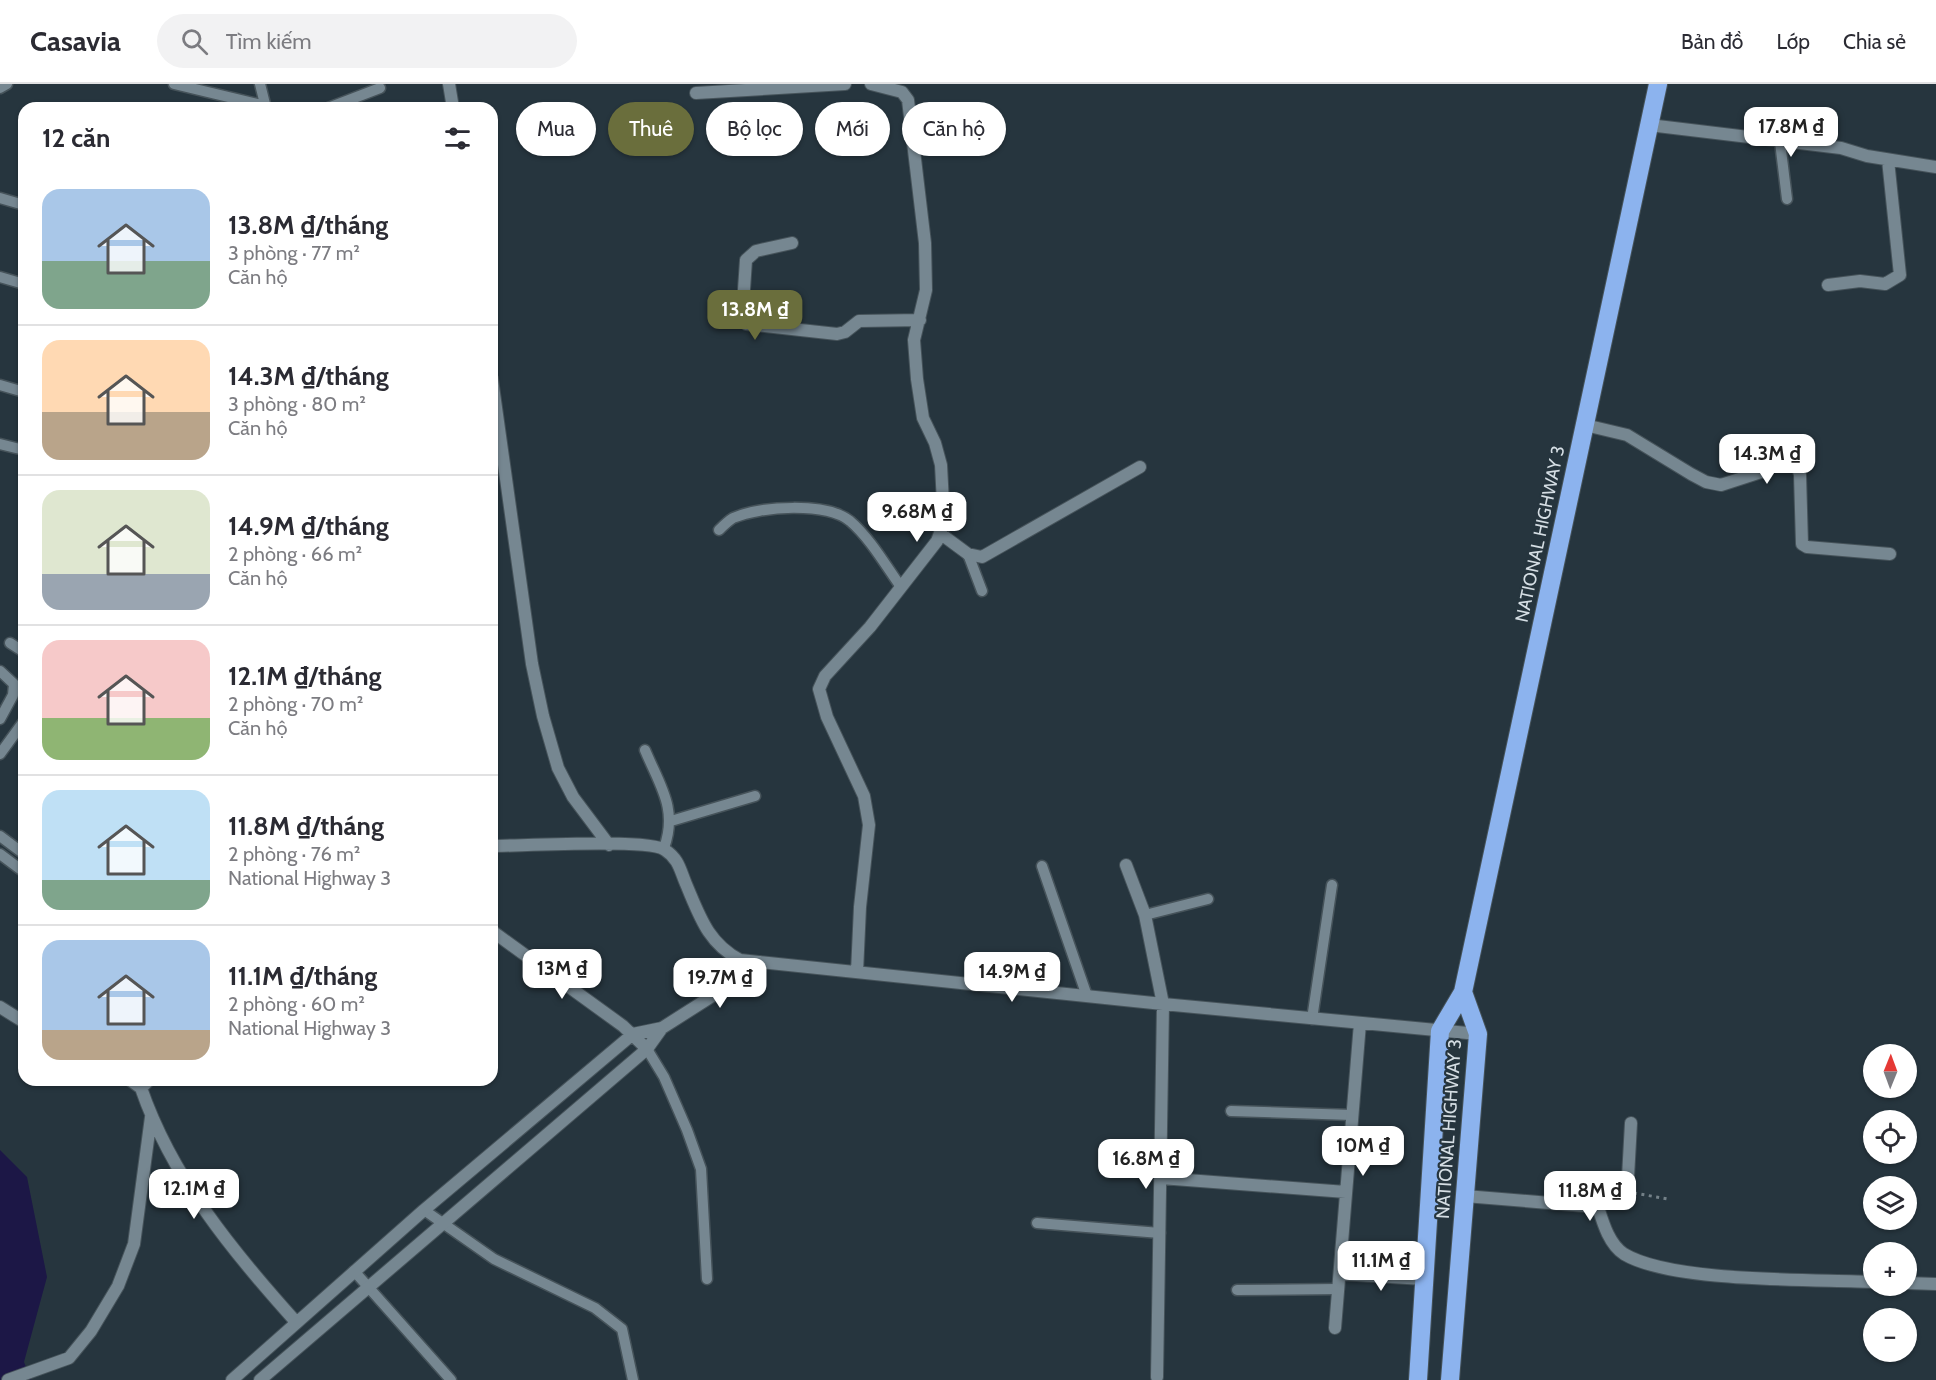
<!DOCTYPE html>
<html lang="vi">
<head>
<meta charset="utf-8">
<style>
	:root { --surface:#fff; --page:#f2f2f3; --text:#2b2b33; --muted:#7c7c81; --line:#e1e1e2; --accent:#6a6e3c }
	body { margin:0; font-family:Cabin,sans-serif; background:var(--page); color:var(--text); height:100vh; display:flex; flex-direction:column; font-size:22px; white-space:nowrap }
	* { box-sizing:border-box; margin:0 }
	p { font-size:20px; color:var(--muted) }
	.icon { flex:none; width:33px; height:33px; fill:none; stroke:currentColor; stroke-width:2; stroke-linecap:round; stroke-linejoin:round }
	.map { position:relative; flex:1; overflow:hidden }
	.drawer { position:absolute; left:18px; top:18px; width:480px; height:984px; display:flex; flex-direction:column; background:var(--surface); border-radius:18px; box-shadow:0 2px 4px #0004 }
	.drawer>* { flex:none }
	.hud { position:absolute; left:516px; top:18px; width:570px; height:54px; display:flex; gap:12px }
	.needle { width:39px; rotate:1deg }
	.buttons { position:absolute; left:1863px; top:960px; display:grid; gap:12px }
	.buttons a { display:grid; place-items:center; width:54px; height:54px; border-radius:50%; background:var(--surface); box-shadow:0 2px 4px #0004; font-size:30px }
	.price { position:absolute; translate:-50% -51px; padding:0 14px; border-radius:12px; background:#fff; color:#222; font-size:20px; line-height:39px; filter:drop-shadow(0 2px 3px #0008) }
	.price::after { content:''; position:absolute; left:50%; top:36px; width:18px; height:14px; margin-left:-9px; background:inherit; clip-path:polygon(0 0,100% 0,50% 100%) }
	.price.current { background:var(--accent); color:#fff }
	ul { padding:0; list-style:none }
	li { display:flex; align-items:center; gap:18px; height:150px; padding:0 24px }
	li+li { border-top:2px solid var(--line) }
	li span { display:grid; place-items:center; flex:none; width:168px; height:120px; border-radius:18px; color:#555 }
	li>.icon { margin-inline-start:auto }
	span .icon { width:72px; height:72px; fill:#fffc; stroke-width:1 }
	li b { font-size:26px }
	h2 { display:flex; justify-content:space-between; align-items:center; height:72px; padding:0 24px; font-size:26px }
	.tag { padding:0 21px; border-radius:27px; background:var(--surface); box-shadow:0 2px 4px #0004; font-size:21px; line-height:54px }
	.tag.current { background:var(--accent); color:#fff }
	header { display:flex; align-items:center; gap:36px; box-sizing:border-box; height:84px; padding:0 30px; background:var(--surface); border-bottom:2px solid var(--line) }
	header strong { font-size:28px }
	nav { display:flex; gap:33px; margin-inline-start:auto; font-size:21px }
	.search { width:420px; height:54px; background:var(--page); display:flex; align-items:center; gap:15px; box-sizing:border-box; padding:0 21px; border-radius:33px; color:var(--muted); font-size:22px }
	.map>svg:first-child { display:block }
	.water { fill:#1c1746 }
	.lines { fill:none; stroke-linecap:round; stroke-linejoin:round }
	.lane-casing { stroke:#46535a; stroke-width:13 }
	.street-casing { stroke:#46535a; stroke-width:14 }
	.highway-casing { stroke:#46535a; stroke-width:20 }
	.path { stroke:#748188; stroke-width:3; stroke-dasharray:3 4.5; stroke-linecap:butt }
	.lane { stroke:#768791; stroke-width:10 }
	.street { stroke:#768791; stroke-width:12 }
	.highway { stroke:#8cb3ee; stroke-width:18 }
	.labels { text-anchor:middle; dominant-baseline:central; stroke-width:4.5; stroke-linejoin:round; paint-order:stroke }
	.street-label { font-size:18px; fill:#d5dee4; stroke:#26353e }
</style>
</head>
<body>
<header>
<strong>Casavia</strong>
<div class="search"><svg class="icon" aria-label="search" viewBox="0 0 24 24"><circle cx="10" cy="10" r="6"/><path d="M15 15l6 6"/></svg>Tìm kiếm</div>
<nav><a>Bản đồ</a><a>Lớp</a><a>Chia sẻ</a></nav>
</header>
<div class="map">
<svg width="1936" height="1296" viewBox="0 0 1936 1296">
	<rect width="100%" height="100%" fill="#26353e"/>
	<!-- water -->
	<path class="water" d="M0,1066L27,1093L47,1193L24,1278L31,1296H0Z"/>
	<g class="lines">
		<defs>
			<path id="lane" d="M174,0L266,22
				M260,0L266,24
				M0,4L7,0
				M328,24L380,4
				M1780,58L1787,115
				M0,114L24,121
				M0,193L24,200
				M0,301L24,308
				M0,360L24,366
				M719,446C723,442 728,437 733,434C761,422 826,418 850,437C870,454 886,482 901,503
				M968,470L982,507
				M10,559L24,568
				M0,587L14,600L13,611L0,635
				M645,666C660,702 678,725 664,764
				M0,670L24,637
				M671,737L755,712
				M0,752L24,770
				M0,770L24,788
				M1042,782L1087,912
				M1145,831L1208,815
				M1312,935L1332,801
				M647,965L664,993L687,1046L701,1085L707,1195
				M1231,1027L1352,1031
				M424,1126L494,1175L595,1224L622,1245L633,1296
				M1037,1139L1160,1149
				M354,1187L451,1296
				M1237,1206L1338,1205"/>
			<path id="street" d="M449,0L453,24
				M696,9L845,0
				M1649,41L1841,64L1867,72L1936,83
				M792,159L756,167L746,176L742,235L746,240L837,250L845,248L859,237L920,236
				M1828,201L1860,197L1885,200L1900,191L1888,76
				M492,295L532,580L543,632L558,684L573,713L609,761
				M1585,341L1627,351L1691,390L1706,398L1721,401L1761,388L1781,374H1789L1797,380L1800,391L1802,460L1807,463L1890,470
				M941,450L968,470L982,473L1140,383
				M492,762C519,762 650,754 665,766C679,775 680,786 686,800C700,833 708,859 740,876L1163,920L1478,950
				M1126,781L1145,831L1163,920L1157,1293
				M492,847L623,942L647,965
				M857,888L860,823L869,741L864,712L827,633L819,605L825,592L870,543L937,457L944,438L941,381L935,359L923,334L917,295L914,256L926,206L925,159L908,16L902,8L871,0
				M744,892L760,878
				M0,923L24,938
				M662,944L731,900
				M130,996L141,1004L149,996
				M141,1004C172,1094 233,1168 296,1238
				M1161,1094L1346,1108
				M1465,1112L1598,1123L1621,1107L1628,1093L1631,1039
				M1598,1123C1603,1139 1609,1160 1624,1170C1672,1199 1814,1195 1874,1198
				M1341,1174L1426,1180
				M1340,1190L1424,1195
				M1906,1199L1936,1200
				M1335,1244L1360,939
				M8,1296L69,1274L91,1247L118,1202L134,1160L151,1033
				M232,1296L424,1126L633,950L662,944L647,965L260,1296"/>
			<path id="highway" d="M1418,1296L1440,947L1463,908L1658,0
				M1450,1296L1478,950L1463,908"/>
		</defs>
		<!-- lane casing -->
		<use href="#lane" class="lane-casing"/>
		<!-- street casing -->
		<use href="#street" class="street-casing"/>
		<!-- highway casing -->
		<use href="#highway" class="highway-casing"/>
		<!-- path -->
		<path class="path" d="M1634,1109L1668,1115"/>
		<!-- lane -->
		<use href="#lane" class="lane"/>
		<!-- street -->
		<use href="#street" class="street"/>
		<!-- highway -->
		<use href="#highway" class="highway"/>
	</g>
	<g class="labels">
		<!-- street labels -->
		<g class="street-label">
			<text transform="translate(1540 450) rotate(-78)">NATIONAL HIGHWAY 3</text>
			<text transform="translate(1449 1045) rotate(-86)">NATIONAL HIGHWAY 3</text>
		</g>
	</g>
</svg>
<div class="buttons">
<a><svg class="needle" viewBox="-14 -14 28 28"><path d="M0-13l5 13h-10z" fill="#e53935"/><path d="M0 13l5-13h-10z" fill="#7c7c81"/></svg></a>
<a><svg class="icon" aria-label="locate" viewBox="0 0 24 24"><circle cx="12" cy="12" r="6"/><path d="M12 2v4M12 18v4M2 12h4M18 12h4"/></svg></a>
<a><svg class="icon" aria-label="layers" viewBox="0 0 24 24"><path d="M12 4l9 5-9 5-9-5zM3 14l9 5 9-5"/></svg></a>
<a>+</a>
<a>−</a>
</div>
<b class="price" style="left:1791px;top:74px">17.8M ₫</b>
<b class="price current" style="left:755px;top:257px">13.8M ₫</b>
<b class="price" style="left:1767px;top:401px">14.3M ₫</b>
<b class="price" style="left:917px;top:459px">9.68M ₫</b>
<b class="price" style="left:562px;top:916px">13M ₫</b>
<b class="price" style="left:1012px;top:919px">14.9M ₫</b>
<b class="price" style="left:720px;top:925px">19.7M ₫</b>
<b class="price" style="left:1363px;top:1093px">10M ₫</b>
<b class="price" style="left:1146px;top:1106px">16.8M ₫</b>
<b class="price" style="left:194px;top:1136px">12.1M ₫</b>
<b class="price" style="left:1590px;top:1138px">11.8M ₫</b>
<b class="price" style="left:1381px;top:1208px">11.1M ₫</b>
<div class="hud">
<a class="tag">Mua</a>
<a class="tag current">Thuê</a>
<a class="tag">Bộ lọc</a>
<a class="tag">Mới</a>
<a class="tag">Căn hộ</a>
</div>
<section class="drawer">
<h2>12 căn<svg class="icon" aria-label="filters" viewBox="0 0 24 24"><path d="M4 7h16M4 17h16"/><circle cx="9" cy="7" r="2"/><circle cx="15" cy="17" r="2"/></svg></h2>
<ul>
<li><span style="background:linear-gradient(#a9c7e8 60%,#7fa58c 0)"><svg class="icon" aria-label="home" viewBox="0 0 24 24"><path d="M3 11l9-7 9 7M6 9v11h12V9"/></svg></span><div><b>13.8M ₫/tháng</b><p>3 phòng · 77 m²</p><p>Căn hộ</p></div></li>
<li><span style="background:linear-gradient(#ffd9b3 60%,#b9a48a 0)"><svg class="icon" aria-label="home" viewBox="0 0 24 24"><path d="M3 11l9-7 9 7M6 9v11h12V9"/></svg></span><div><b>14.3M ₫/tháng</b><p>3 phòng · 80 m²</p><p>Căn hộ</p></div></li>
<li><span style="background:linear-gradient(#dfe7d0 70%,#9aa5b1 0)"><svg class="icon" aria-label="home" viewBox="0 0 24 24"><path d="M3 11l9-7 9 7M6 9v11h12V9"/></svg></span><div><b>14.9M ₫/tháng</b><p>2 phòng · 66 m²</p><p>Căn hộ</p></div></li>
<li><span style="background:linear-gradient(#f6c9c9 65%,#8fb573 0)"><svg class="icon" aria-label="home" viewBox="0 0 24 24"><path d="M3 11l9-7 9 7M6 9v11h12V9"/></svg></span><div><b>12.1M ₫/tháng</b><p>2 phòng · 70 m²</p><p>Căn hộ</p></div></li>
<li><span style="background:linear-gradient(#bfe0f5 75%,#7fa58c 0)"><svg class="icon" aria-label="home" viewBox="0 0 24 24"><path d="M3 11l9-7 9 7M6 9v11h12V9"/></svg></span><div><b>11.8M ₫/tháng</b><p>2 phòng · 76 m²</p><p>National Highway 3</p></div></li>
<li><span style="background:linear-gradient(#a9c7e8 75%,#b9a48a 0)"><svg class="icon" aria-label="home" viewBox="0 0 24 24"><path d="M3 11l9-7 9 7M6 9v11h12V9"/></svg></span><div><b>11.1M ₫/tháng</b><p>2 phòng · 60 m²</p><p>National Highway 3</p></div></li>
</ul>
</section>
</div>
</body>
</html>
